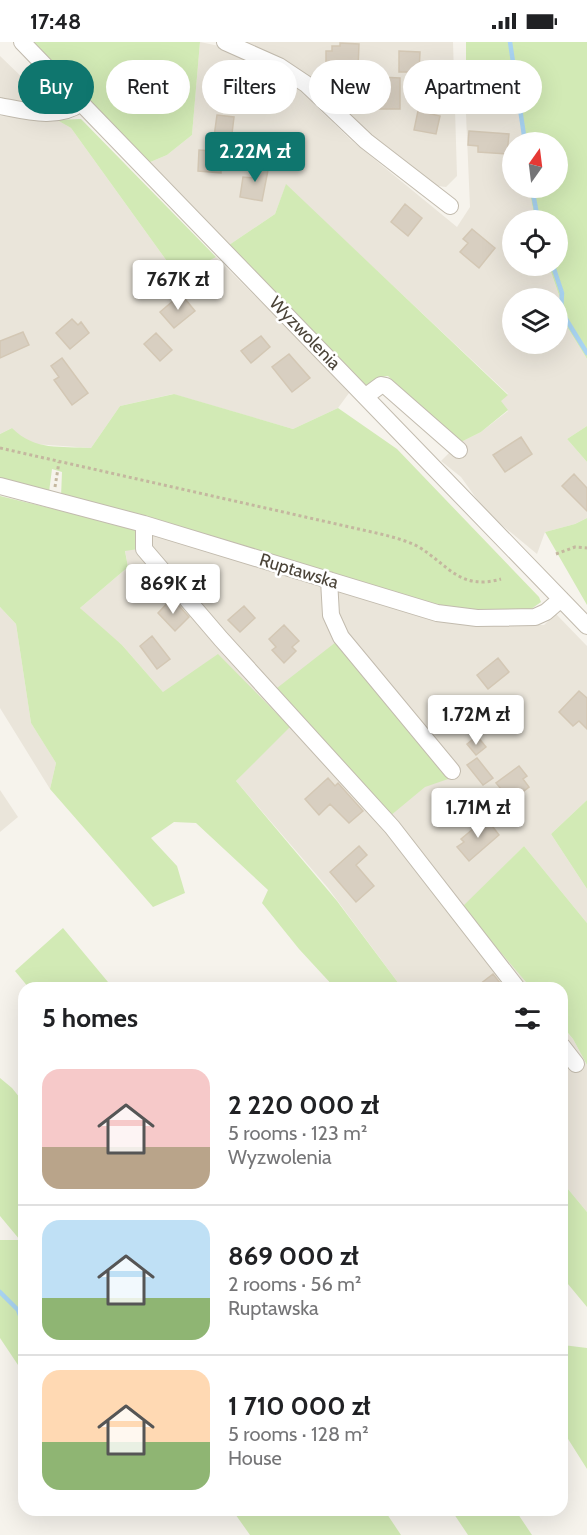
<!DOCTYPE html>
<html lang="en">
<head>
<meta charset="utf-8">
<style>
	:root { --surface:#fff; --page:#f2f2f2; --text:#202124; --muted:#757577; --line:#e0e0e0; --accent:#0f766e }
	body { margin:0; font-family:Cabin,sans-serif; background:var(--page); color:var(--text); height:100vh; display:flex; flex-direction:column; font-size:22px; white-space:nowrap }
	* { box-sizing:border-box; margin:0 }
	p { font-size:20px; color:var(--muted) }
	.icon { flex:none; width:33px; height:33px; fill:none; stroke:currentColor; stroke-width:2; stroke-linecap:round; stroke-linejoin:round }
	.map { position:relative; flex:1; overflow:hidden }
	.side { position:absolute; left:18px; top:940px; width:550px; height:534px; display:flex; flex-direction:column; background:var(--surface); border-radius:18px; box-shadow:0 6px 24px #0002 }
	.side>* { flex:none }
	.banner { position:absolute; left:18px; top:18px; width:552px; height:54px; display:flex; gap:12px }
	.needle { width:39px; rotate:14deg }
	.controls { position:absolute; left:502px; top:90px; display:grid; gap:12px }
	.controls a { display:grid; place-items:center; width:66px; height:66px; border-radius:50%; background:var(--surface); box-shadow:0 6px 24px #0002; font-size:30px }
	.price { position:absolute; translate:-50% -51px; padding:0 14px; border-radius:6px; background:#fff; color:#222; font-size:20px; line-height:39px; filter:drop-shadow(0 2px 3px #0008) }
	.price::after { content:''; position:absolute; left:50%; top:36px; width:18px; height:14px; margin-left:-9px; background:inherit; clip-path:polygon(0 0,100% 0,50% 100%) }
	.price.on { background:var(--accent); color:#fff }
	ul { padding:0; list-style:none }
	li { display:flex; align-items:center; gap:18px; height:150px; padding:0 24px }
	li+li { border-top:2px solid var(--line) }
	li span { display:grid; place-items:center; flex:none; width:168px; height:120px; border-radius:18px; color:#555 }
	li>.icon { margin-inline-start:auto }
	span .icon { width:72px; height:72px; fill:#fffc; stroke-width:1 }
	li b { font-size:26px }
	h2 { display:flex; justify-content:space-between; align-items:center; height:72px; padding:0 24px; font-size:26px }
	.pill { padding:0 21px; border-radius:27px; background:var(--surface); box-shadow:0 6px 24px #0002; font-size:21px; line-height:54px }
	.pill.on { background:var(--accent); color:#fff }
	.status { display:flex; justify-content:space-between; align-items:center; height:42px; padding:0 30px; background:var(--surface); direction:ltr }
	.status svg { height:16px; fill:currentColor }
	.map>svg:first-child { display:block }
	.residential { fill:#eae5da }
	.green { fill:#d2eab5 }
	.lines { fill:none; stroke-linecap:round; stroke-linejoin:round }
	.stream { stroke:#a9d4f2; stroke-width:4.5 }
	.building { fill:#d8cfc1; stroke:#d3c7b4; stroke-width:1.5 }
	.minor-casing { stroke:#c2bbae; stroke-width:18 }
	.path { stroke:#c4b79f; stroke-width:3; stroke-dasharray:3 3; stroke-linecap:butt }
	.minor { stroke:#fff; stroke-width:16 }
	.labels { text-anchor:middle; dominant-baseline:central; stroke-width:5; stroke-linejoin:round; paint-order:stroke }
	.street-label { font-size:18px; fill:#4b4439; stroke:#fff }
</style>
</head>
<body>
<div class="status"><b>17:48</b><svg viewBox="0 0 49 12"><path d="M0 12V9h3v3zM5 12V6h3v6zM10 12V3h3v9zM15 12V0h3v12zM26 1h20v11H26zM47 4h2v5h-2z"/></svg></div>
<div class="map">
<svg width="587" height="1493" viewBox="0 0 587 1493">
	<rect width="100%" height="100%" fill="#f6f3ec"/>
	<!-- residential -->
	<path class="residential" d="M200,0L219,4L272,28L295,44L351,98L457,185L470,165L466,72L519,68L523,100H513V146H529L535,178H513V224H549L562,262L558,266V256H513V302H558V270L587,317V384L567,397L587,420V476L575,482L545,490L537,512L486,470L461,435L441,419L459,401L481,390L508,369L500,359L508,352L286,143L275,172L229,203L148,121L167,113L192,93Z
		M235,0H453L457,134L446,145L430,143L354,83L293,24L258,6Z
		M0,14L30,43L52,60L43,65L0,57Z
		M0,74L57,78L71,86L174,229L205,221L216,215L296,295L349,351L338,366L293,387L173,352L120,364L91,406L34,402L17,393L12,386L0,392Z
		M148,490L471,582L544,583L556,572L587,604V758L551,792L587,847V881L524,804L463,865L531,946H402L328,846L236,739L289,684L163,650L122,603L89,576L80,566L128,525L125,508Z
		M0,565L16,582L31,681L56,721L50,747L0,666Z
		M0,748L18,775L0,790Z
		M562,985L573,997L587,1023V1170L563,1141Z"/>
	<!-- green -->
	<path class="green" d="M32,0H200L192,93L167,113L148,121Z
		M466,0H587V317L558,270V266L562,262L549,224H558V178H535L529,146H558V100H523L519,68L466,72Z
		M81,77L216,215L205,221L174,229L71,86L57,78Z
		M286,142L508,353L501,359L508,368L481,390L459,401L388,334L381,335L367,344L229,203L275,172Z
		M174,352L293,387L338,366L397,407L539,555L541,560L527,570L440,566L61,455L62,430L52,427L49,450L0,437V392L12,386C35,409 60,404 91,406L120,364Z
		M587,384V420L567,397Z
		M0,454L137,487L138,507L125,509L128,525L80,566L122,603L163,650L218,612L290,685L236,739L337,859L402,946H335L299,907L262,861L268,848L196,781L174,780L151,796L177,824L185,851L153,865L50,747L56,721L31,681L16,582L0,565Z
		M587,476V563L545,490L575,482Z
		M336,600L451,736L425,745L390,774L277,646Z
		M587,758V847L551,792Z
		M524,804L587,881V1023L573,997L563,985L562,946H531L462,865Z
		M63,886L113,946H29L15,929Z
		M0,1036L12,1046L24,1061V1332L0,1296V1198H20L0,1174Z
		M563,1141L587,1170V1265L563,1236Z
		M563,1303L587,1306V1427L563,1389Z
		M233,1469H385L401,1493H250Z
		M452,1469H516L532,1493H468Z"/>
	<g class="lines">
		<!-- stream -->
		<path class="stream" d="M510,0L525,100
			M532,146L538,178
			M553,224L562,251L561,269L587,311
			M0,1250L18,1268L24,1284"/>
	</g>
	<!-- building -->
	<path class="building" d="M340,1L359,2L358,26L326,25V9H332V4H340Z
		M399,9L420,10L419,30H399Z
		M379,35L400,36V67H379Z
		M418,69L440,74L436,92L414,88Z
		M217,73L234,75L228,125L221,124V131L198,129L199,108L212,109Z
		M469,89L509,92L507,112L478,110V104L468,103Z
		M256,120L269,123L262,159L240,155L243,135L254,136Z
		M405,162L422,176L408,194L391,180Z
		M472,187L495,206L479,226L460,210L468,201L463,197Z
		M181,252L195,269L174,286L160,270Z
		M72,277L78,283L81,280L89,291L70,307L56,291Z
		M23,290L29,303L0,316V299Z
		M156,291L172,308L160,319L144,302Z
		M261,294L270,305L251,321L241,309Z
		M289,312L310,336L292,350L272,325Z
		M62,316L88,351L72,363L54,338L59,335L51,324Z
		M521,395L532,412L505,430L493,413Z
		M574,432L587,446V469L562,444Z
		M172,556L189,575L175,589L158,571Z
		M244,564L255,576L240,590L228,578Z
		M284,583L299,599L292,605L296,609L284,621L272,608L276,605L269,597Z
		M152,594L170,617L157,627L140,604Z
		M498,616L509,630L488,647L477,633Z
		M579,649L587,656V687L579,679L573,684L559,670Z
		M477,694L486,705L476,713L467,702Z
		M477,716L493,736L483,743L467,723Z
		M519,724L527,734L523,737L529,745L511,759L496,741Z
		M328,736L335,744L338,741L363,769L349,781L330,762L319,773L305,757Z
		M486,776L499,793L469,819L457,805L464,800L461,797Z
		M359,804L367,813L356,823L374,844L356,860L330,830Z
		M493,932L504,946H475Z"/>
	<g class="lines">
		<defs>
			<path id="minor" d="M22,0L587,584
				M225,0L279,24L306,42L366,99L450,164
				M0,64C26,69 58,78 81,61
				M366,354L381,343L386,344L459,408
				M0,444L144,482L437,571L477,576L535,575L546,570L561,557
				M144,482V507L221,597L392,785L517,946
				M329,538L331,573L341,595L452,729
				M562,1004L576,1022"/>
		</defs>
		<!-- minor casing -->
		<use href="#minor" class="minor-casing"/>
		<!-- path -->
		<path class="path" d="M0,406L385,493C396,496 407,499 417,504C448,522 459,549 501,537
			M55,445L59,420
			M556,512L575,505L587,506"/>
		<!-- minor -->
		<use href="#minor" class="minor"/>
	</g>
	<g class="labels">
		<!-- street labels -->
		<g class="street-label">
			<text transform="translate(305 291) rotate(46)">Wyzwolenia</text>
			<text transform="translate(299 529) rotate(17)">Ruptawska</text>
		</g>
	</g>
</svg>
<div class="controls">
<a><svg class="needle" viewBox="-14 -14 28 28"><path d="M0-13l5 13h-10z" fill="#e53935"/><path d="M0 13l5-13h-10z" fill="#757577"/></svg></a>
<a><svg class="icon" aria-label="locate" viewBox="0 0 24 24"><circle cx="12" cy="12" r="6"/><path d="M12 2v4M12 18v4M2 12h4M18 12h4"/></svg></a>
<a><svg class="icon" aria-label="layers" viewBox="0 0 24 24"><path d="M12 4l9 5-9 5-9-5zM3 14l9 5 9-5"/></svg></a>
</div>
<b class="price on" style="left:255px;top:141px">2.22M zł</b>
<b class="price" style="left:178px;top:269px">767K zł</b>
<b class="price" style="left:173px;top:573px">869K zł</b>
<b class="price" style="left:476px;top:704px">1.72M zł</b>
<b class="price" style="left:478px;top:797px">1.71M zł</b>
<div class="banner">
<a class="pill on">Buy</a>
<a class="pill">Rent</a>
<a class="pill">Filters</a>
<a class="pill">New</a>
<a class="pill">Apartment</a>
</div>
<section class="side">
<h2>5 homes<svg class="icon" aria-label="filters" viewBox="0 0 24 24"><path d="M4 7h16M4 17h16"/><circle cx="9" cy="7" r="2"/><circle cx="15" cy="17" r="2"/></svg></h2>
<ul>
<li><span style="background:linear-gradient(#f6c9c9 65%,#b9a48a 0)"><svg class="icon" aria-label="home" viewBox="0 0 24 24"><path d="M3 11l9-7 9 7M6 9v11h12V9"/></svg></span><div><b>2 220 000 zł</b><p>5 rooms · 123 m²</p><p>Wyzwolenia</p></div></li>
<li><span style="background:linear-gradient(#bfe0f5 65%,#8fb573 0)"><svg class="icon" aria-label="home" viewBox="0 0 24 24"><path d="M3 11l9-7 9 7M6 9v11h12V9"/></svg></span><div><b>869 000 zł</b><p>2 rooms · 56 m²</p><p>Ruptawska</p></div></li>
<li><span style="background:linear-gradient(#ffd9b3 60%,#8fb573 0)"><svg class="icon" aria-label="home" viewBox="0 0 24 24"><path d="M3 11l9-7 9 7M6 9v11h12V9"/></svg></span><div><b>1 710 000 zł</b><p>5 rooms · 128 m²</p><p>House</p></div></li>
</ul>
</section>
</div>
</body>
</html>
